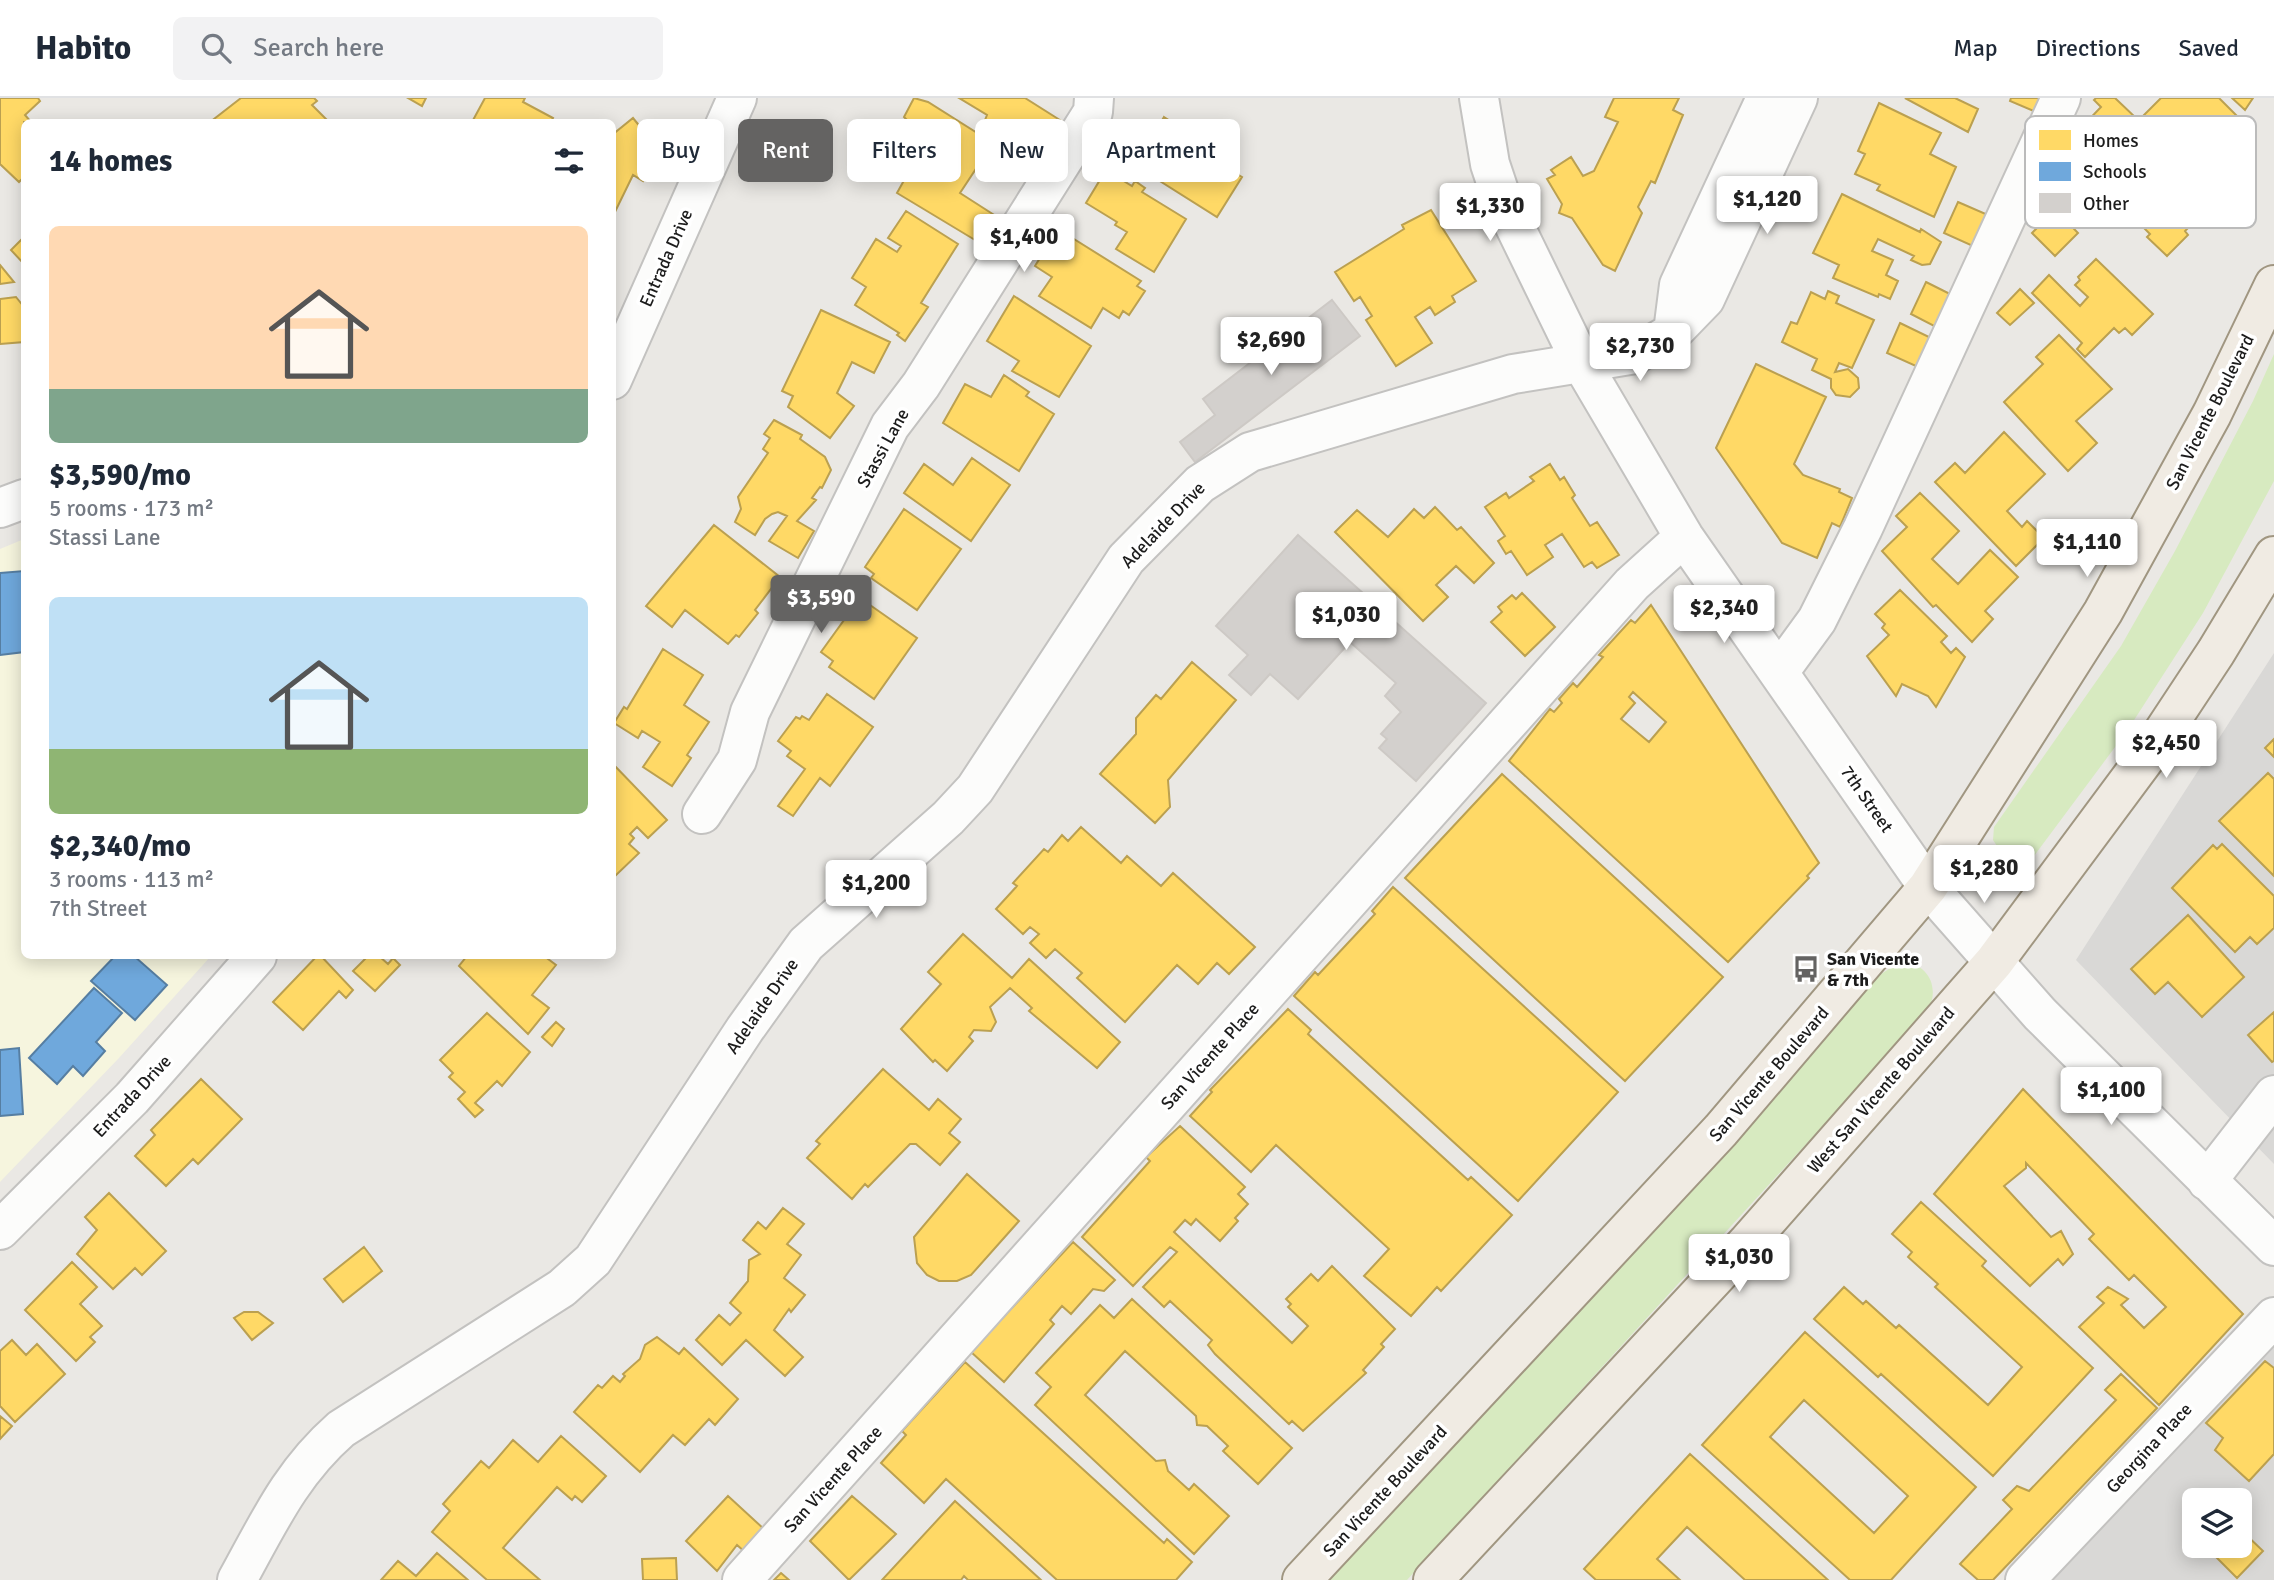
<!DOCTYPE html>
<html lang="en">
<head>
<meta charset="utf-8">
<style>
	:root { --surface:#fff; --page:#f2f2f3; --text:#1f2937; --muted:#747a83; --line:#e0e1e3; --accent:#646362 }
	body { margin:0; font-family:Signika,sans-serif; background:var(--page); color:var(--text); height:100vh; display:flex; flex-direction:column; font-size:26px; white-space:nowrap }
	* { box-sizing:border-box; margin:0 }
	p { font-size:23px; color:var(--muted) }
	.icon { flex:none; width:38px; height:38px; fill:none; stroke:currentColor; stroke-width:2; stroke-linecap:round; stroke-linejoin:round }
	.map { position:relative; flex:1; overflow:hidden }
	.drawer { position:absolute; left:21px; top:21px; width:595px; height:840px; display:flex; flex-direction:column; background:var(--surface); border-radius:10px; box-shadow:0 4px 18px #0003 }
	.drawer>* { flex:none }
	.top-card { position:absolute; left:637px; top:21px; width:665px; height:63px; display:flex; gap:14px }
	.buttons { position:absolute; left:2182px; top:1390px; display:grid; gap:14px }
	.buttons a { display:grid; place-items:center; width:70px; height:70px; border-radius:10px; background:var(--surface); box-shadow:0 4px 18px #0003; font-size:35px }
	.price { position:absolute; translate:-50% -60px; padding:0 16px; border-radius:7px; background:#fff; color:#222; font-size:23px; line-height:46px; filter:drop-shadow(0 2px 4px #0008) }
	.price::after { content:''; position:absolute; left:50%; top:42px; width:21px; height:16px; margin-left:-10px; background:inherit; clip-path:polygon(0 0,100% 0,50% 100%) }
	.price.on { background:var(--accent); color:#fff }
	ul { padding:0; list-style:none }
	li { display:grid; align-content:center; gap:14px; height:371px; padding:0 28px }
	li span { display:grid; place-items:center; height:217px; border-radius:10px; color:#555 }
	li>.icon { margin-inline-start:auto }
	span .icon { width:126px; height:126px; fill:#fffc; stroke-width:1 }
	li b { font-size:30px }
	h2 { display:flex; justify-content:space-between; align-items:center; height:84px; padding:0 28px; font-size:30px }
	.tag { padding:0 24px; border-radius:10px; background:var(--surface); box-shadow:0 4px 18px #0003; font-size:24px; line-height:63px }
	.tag.on { background:var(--accent); color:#fff }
	header { display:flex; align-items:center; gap:42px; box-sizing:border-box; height:98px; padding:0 35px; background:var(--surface); border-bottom:2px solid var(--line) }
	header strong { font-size:33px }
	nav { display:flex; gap:38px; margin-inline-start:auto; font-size:24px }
	.search { width:490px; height:63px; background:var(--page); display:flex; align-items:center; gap:18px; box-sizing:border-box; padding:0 24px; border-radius:10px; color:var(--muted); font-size:26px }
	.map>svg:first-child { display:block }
	.residential { fill:#d9d8d6; fill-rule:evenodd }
	.education { fill:#f6f5de }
	.grass { fill:#d7eac0 }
	.homes { fill:#ffd966; stroke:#bba050; stroke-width:2; fill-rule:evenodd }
	.schools { fill:#6fa8dc; stroke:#567ea2; stroke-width:2 }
	.building { fill:#d3d0cd; stroke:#cdc9c5; stroke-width:2 }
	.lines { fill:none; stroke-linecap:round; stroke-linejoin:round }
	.minor-casing { stroke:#c3c2c0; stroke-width:42 }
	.major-casing { stroke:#a09681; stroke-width:42 }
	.minor { stroke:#fcfcfb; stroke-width:38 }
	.major { stroke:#f0ebe3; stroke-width:38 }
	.labels { text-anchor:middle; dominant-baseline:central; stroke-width:7; stroke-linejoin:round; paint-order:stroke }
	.street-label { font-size:18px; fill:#1c1c1c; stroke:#fff }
	.poi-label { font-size:18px; font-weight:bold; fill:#1c1c1c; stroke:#fff; text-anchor:start }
	.key { fill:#fff; stroke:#bbb; stroke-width:2 }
	.key-label { font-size:19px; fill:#1c1c1c }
</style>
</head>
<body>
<header>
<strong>Habito</strong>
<div class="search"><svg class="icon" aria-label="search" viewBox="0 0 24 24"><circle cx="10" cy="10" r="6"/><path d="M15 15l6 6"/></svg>Search here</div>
<nav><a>Map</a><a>Directions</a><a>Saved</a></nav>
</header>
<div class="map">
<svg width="2274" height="1482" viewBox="0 0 2274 1482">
	<rect width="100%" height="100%" fill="#eae8e4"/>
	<!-- residential -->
	<path class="residential" d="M2274,555V1066L2076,862Z
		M2274,1241V1482H2048ZM2194,1402H2240V1447H2194Z"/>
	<!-- education -->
	<path class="education" d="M24,441V858H211L119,960L0,1084V451Z"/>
	<!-- grass -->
	<path class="grass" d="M2274,256V383L2203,515L2127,633L2034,758L2005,760L1993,742L1994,729L2121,548L2175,453L2253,303Z
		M1900,864C1929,864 1941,891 1927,914L1407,1482H1327L1881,876Z"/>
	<!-- homes -->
	<path class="homes" d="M0,0H38L40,3L25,17L31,24H24V79L19,84L0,66Z
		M241,0H314L317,3L312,7L328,23L218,24L214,21Z
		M408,0H426L422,8Z
		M485,0H525L523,4L553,20L551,24H472Z
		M914,0L928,4L993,45L960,95L1002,122L985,148L897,95L907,77L898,71L917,32L904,19Z
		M959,0H1025L1063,24L1041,58L985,22L987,17Z
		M1614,0H1679L1673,12L1683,17L1655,85L1651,83L1638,109L1642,115L1615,173L1603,167L1572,120L1559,115L1562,106L1547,81L1555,77L1551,72L1571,59L1583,78L1594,73L1618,24L1605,19Z
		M1905,0H1955L1978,11L1968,34Z
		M2011,0H2048L2041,16L2010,3Z
		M2096,0H2115L2136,20L2102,56L2078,33L2101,9L2094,2Z
		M2161,0H2219L2249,30L2221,57L2230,65L2206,88L2191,74L2195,70L2142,19Z
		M2232,0H2253L2245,12Z
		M1879,5L1941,35L1930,56L1956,69L1934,119L1877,92L1880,87L1855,76L1865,56L1858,53Z
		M1164,19L1228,59L1222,67L1242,79L1217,119L1117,56L1135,27L1153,38Z
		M633,20L659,52L643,83L633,77L612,120V37Z
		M2158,52L2212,106L2185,133L2188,137L2167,158L2147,139L2150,136L2112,98Z
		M1106,72L1132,88L1135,83L1145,90L1142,94L1186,121L1154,174L1116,151L1127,134L1115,127L1117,124L1086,105Z
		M1842,96L1920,134L1921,131L1941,144L1930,166L1922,167L1911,162L1914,158L1878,141L1872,153L1893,162L1886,177L1898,183L1890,201L1879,196L1878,199L1833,180L1839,167L1813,155Z
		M1958,104L1988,117L1975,149L1944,135Z
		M2048,104L2078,135L2055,158L2032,135L2044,123L2036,116Z
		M1431,112L1476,183L1452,198L1455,204L1435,217L1430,209L1415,219L1432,245L1396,268L1366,222L1372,218L1360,199L1354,203L1335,174L1404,131L1402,127Z
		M906,113L958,146L921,205L928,209L905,243L897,237L899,235L855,207L866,189L852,180L876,141L897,154L901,148L888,140Z
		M1058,131L1141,183L1137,188L1145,193L1129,217L1123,213L1119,220L1103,210L1091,230L1039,198L1052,179L1035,168Z
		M24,139V166L11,152Z
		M2096,161L2153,216L2132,237L2125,230L2119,235L2114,230L2085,259L2077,251L2082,245L2032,195L2049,177L2080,208L2088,199L2075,187L2080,182L2078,179Z
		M0,167L14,184L0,186Z
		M1926,184L1952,197L1936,229L1911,216Z
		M2020,191L2034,205L2010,227L1997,215Z
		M1828,193L1839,198L1836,205L1874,222L1852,270L1839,265L1835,274L1848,271L1858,280L1859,290L1850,299L1836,297L1831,290V281L1812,272L1817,261L1782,244L1791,224L1797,226L1811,194L1825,201Z
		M1014,198L1091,248L1059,299L1012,273L1019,263L987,243Z
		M16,199L24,209V244L0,246V201Z
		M821,212L890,244L874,275L852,264L837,295L854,308L830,340L788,309L793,298L782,293Z
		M1900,225L1931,240L1918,269L1887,255Z
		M2059,237L2112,291L2076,323L2097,345L2068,373L2004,304L2043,266L2036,259Z
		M1756,266L1826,299L1794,366L1803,377L1840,391L1839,394L1852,400L1840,429L1832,425L1817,460L1782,445L1716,350Z
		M1004,277L1029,294L1026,298L1054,316L1019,373L943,325L965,286L991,299Z
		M774,322L802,337L800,341L825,359L831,372L822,390L820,389L812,400L816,402L797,423L814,433L798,460L769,443L787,418L778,414L772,416L765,421L755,437L735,424L741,411L738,399L768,355L763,351L770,340L764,336Z
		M2004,334L2045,376L2007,413L2022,429L2027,423L2044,440L2016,468L1935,384L1955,365L1965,375Z
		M972,360L1010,387L971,443L904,395L924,366L953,387Z
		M1550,366L1560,382L1564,379L1575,397L1572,400L1590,428L1597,424L1619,457L1597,470L1592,464L1584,469L1562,436L1545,447L1553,459L1527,477L1511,453L1506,456L1498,443L1505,438L1485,409L1506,395L1509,400L1534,383L1530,379Z
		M1920,395L1959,433L1932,461L1958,486L1990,452L2018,479L1985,513L1993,521L1972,544L1936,507L1933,509L1882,453L1907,429L1896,418Z
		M1435,409L1457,432L1461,429L1494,465L1474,485L1456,468L1436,487L1448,499L1423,523L1335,434L1357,412L1388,439L1414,411L1424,420Z
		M904,411L961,451L917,512L871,480L874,476L865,469Z
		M714,427L780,479L755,512L758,515L739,539L736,537L728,546L685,512L672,529L646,508Z
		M1900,492L1947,538L1941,544L1951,555L1956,550L1965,559L1936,609L1928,598L1902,586L1896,598L1867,558L1889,537L1882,530L1885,526L1875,516Z
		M1522,495L1555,529L1525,558L1491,524L1502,514L1498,509L1512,497L1516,501Z
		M860,500L917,540L874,601L829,569L833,563L821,554Z
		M1651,507L1819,765L1807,778L1809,780L1728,864L1509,663L1550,611L1554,614L1562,605L1559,601L1573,585L1577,589L1603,559L1599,557L1631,522L1635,525ZM1633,594L1666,624L1649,644L1621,621L1635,605L1629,599Z
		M663,551L703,577L684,607L709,624L687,657L691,660L672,688L643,669L660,644L642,633L638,640L614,625L624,609L627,611Z
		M1192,564L1236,602L1168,682L1170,709L1155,725L1100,676L1136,636V620L1156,597L1161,601Z
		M827,596L873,629L830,688L820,680L793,718L778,708L805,671L787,658L791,653L778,643L796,619L800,621L802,618L809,622Z
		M2274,641V659L2265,650Z
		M612,665L667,722L648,740L637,729L630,736L634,740L629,746L639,755L612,781Z
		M2268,675L2274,681V778L2219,723Z
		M1502,676L1723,879L1625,983L1405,780Z
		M1081,729L1121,765L1127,758L1161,788L1173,775L1255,849L1229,876L1217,865L1198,886L1177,867L1125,924L1077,880L1082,875L1055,851L1046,860L1030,845L1039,836L1030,829L1023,836L996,811L1017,788L1013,785L1044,751L1048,754L1062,737L1068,743Z
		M2222,746L2274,798V830L2257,846L2250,839L2235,854L2172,790L2213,747L2217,751Z
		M1393,789L1618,994L1518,1103L1294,898L1315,874L1318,877L1375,816L1372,813Z
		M2188,817L2244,879L2202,919L2168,884L2155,896L2131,871Z
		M963,836L1012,880L1029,861L1120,944L1097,970L1029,913L1032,910L1010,890L990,909L996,924L991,933L974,932L969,939L973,943L947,973L935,962L933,964L901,931L941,886L928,874Z
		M317,858H321L353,892L346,900L339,893L303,932L273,904Z
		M368,858H379L388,866L393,860L400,867L375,893L353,873Z
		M467,858H544L556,867L532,897L549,910L528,936L459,868Z
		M1288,911L1311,932L1308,936L1468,1082L1471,1079L1512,1117L1441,1193L1437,1189L1411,1218L1364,1178L1389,1151L1276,1047L1251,1074L1190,1018L1212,994L1210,992Z
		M2274,914V963L2272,964L2248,937Z
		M487,915L530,954L502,988L497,983L475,1005L483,1012L475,1019L458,1001L465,994L449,979L453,975L440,962Z
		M556,924L564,931L552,948L542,939Z
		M883,971L929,1012L938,1001L961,1021L949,1035L960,1044L940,1067L916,1046H910L868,1089L865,1086L852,1101L807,1060L820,1046L816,1043Z
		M201,981L242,1021L198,1066L193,1061L166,1088L135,1058L155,1037L151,1032Z
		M2023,991L2243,1216L2159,1307L2079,1229L2104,1205L2097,1199L2108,1189L2128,1201L2121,1207L2144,1230L2166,1209L2134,1177L2129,1182L2089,1141L2094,1136L2026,1065V1070L2004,1088L2051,1139L2061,1133L2073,1156L2063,1167L2058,1161L2030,1188L1934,1096Z
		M1180,1028L1245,1089L1238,1096L1248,1106L1235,1120L1238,1123L1220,1143L1196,1121L1191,1127L1185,1122L1174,1134L1292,1245L1308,1228L1288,1209L1291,1206L1286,1201L1311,1176L1318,1183L1332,1168L1395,1231L1381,1246L1384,1249L1363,1272L1366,1275L1303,1333L1292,1323L1289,1326L1215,1256L1208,1247L1212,1242L1170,1203L1164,1209L1143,1189L1177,1154L1170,1149L1133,1188L1082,1139L1150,1063L1146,1059Z
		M967,1076L1019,1123L971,1177L957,1183H939L927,1177L917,1165L914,1139Z
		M109,1095L166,1153L142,1177L135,1170L113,1191L77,1156L97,1132L85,1119Z
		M1921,1104L1986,1163L1982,1168L2093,1270L1993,1378L1881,1276L1878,1279L1814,1221L1844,1189L1863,1206L1866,1203L1896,1230L1899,1227L1988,1307L2022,1269L1935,1189L1938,1186L1908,1159L1912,1154L1892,1136Z
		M783,1110L804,1126L787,1146L801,1157L784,1180L805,1197L791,1214L789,1211L774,1232L803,1259L785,1278L746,1242L722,1267L696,1242L719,1217L730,1227L741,1215L730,1205L748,1183L749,1162L760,1156L743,1142L758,1124L766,1131Z
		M1073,1144L1115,1182L1104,1193L1093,1191L1071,1216L1062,1208L1050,1222L1054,1226L1004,1284L971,1254Z
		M364,1149L382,1173L343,1204L324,1181Z
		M72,1164L97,1189L80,1206L102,1228L90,1239L95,1244L76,1263L25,1212Z
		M1132,1201L1292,1350L1258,1386L1223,1353L1228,1348L1207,1328L1197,1327L1196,1318L1125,1253L1085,1297L1156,1363L1165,1362L1168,1373L1189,1392L1194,1386L1229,1418L1194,1456L1035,1307L1051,1289L1036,1275L1100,1207L1114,1220Z
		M244,1214H258L273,1225L252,1242L234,1220Z
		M1805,1234L1976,1389L1891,1482H1850L1702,1347ZM1804,1302L1908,1398L1874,1435L1770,1339Z
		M657,1239L679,1256L684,1250L738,1301L715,1327L709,1321L685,1347L673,1337L640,1374L574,1314L598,1287L602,1290L613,1278L620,1284L625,1278L623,1276L640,1261L645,1247Z
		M12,1242L26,1257L37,1246L65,1276L15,1324L0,1308V1253Z
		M2265,1263L2274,1270V1356L2249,1383L2215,1352L2223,1340L2206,1325Z
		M965,1264L1164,1445L1167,1441L1192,1464L1176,1482H1057L946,1381L924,1405L881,1365L906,1337L902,1333Z
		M2121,1276L2157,1310L1993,1482H1978L1960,1466L2012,1411L2003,1402L2017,1388L2029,1393L2116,1302L2105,1292Z
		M0,1318L12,1328L0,1341Z
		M561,1338L606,1378L582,1404L575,1398L572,1402L557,1389L503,1450L540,1482H487L432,1434L450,1413L443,1406L481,1363L489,1370L513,1342L538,1364Z
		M1690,1356L1828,1482H1745L1687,1429L1657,1461L1680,1482H1596L1584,1471Z
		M728,1398L765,1432L745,1454L737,1447L717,1473L686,1443Z
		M852,1398L896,1436L849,1482L810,1443Z
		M955,1403L1041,1482H968L964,1478L961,1482H882Z
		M2240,1431L2263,1453L2237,1480L2213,1456L2221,1447H2240Z
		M437,1455L468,1482H381L398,1463L416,1478Z
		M676,1460L677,1482H643L642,1461Z
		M781,1475L789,1482H774Z"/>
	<!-- schools -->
	<path class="schools" d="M24,473V554L0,557V475Z
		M115,858H134L167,887L135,922L91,883Z
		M94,890L122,915L96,944L105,953L83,978L73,968L57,986L29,960Z
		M19,950L23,1016L0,1018V952Z"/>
	<!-- building -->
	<path class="building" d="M1332,202L1360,238L1195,364L1180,344L1215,317L1203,301Z
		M1298,437L1486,605L1416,683L1379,650L1387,641L1381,636L1401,614L1385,598L1396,585L1350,544L1298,601L1270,576L1251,597L1229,577L1248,557L1216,528Z"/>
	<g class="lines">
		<defs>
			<path id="minor" d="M1479,0L1490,66L1502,102L1581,264L1684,439L1928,789L2040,916L2274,1148
				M1673,234L1679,187L1766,0
				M612,282L737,0
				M0,410L24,401
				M1779,574L1817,522L1863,430L2061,0
				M702,716L737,662L750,614L890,328L921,287L1093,14L1094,0
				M2207,1083L2274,997
				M0,1132L132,1000L257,858
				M237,1482C269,1424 291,1375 341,1331L562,1190L593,1162L745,931L806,846L948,720L975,691L1126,461L1200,386L1250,354L1513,276L1636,256L1673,234L1705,201L1798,0
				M742,1482L1632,486L1684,439
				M2025,1482L2274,1219"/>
			<path id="major" d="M1302,1482L1721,1032L1928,789L2103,514L2212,316L2274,187
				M1433,1482L1747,1145L1994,864L2150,654L2216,554L2274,458"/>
		</defs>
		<!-- minor casing -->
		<use href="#minor" class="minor-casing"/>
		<!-- major casing -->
		<use href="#major" class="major-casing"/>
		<!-- minor -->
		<use href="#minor" class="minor"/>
		<!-- major -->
		<use href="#major" class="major"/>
	</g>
	<!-- icons -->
	<defs>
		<symbol id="bus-bare" viewBox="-9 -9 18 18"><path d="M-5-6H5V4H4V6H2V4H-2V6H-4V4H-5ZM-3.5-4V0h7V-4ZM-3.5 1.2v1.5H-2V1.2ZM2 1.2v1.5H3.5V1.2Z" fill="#646362" stroke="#fff" stroke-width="2.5" paint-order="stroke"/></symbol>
	</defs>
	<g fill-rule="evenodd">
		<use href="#bus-bare" x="1787" y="852" width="38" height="38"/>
	</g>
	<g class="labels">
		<!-- street labels -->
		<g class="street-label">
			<text transform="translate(666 160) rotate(-66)">Entrada Drive</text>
			<text transform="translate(2210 314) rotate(-63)">San Vicente Boulevard</text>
			<text transform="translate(883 350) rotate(-61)">Stassi Lane</text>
			<text transform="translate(1163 427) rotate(-46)">Adelaide Drive</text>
			<text transform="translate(1867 701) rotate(55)">7th Street</text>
			<text transform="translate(762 908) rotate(-55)">Adelaide Drive</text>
			<text transform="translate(1210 958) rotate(-48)">San Vicente Place</text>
			<text transform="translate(1769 976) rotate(-49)">San Vicente Boulevard</text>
			<text transform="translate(1881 992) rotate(-49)">West San Vicente Boulevard</text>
			<text transform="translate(132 998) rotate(-47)">Entrada Drive</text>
			<text transform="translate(2149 1350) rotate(-47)">Georgina Place</text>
			<text transform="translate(833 1381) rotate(-48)">San Vicente Place</text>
			<text transform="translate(1385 1393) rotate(-47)">San Vicente Boulevard</text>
		</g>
		<!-- poi labels -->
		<g class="poi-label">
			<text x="1827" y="861">San Vicente<tspan x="1827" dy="21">&amp; 7th</tspan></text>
		</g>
	</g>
	<!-- legend -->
	<rect x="2025" y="18" width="231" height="112" rx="10" class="key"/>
	<rect x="2039" y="32" width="32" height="20" fill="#ffd966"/>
	<rect x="2039" y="64" width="32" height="19" fill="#6fa8dc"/>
	<rect x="2039" y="95" width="32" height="20" fill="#d3d0cd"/>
	<g class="key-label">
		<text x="2083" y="49">Homes</text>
		<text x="2083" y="80">Schools</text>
		<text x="2083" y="112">Other</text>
	</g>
</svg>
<div class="buttons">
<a><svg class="icon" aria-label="layers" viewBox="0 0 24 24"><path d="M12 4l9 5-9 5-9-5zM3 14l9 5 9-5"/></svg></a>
</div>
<b class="price" style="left:1767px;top:138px">$1,120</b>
<b class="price" style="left:1490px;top:145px">$1,330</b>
<b class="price" style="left:1024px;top:176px">$1,400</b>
<b class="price" style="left:1271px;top:279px">$2,690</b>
<b class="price" style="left:1640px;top:285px">$2,730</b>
<b class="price" style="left:2087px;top:481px">$1,110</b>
<b class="price on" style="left:821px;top:537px">$3,590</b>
<b class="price" style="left:1724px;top:547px">$2,340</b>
<b class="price" style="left:1346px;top:554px">$1,030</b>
<b class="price" style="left:2166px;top:682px">$2,450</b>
<b class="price" style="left:1984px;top:807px">$1,280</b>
<b class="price" style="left:876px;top:822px">$1,200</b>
<b class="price" style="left:2111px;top:1029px">$1,100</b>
<b class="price" style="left:1739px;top:1196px">$1,030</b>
<div class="top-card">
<a class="tag">Buy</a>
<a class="tag on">Rent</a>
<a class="tag">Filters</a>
<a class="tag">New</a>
<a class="tag">Apartment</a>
</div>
<section class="drawer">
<h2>14 homes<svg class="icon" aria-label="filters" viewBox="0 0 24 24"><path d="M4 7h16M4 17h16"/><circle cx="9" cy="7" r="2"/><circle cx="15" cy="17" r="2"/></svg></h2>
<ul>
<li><span style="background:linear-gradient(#ffd9b3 75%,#7fa58c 0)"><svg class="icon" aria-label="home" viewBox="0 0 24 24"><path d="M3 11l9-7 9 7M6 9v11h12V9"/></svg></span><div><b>$3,590/mo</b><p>5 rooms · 173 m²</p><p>Stassi Lane</p></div></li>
<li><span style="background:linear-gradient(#bfe0f5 70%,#8fb573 0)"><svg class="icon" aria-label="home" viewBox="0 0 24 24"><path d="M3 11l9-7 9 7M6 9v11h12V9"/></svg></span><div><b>$2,340/mo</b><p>3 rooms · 113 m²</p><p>7th Street</p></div></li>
</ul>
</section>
</div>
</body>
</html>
